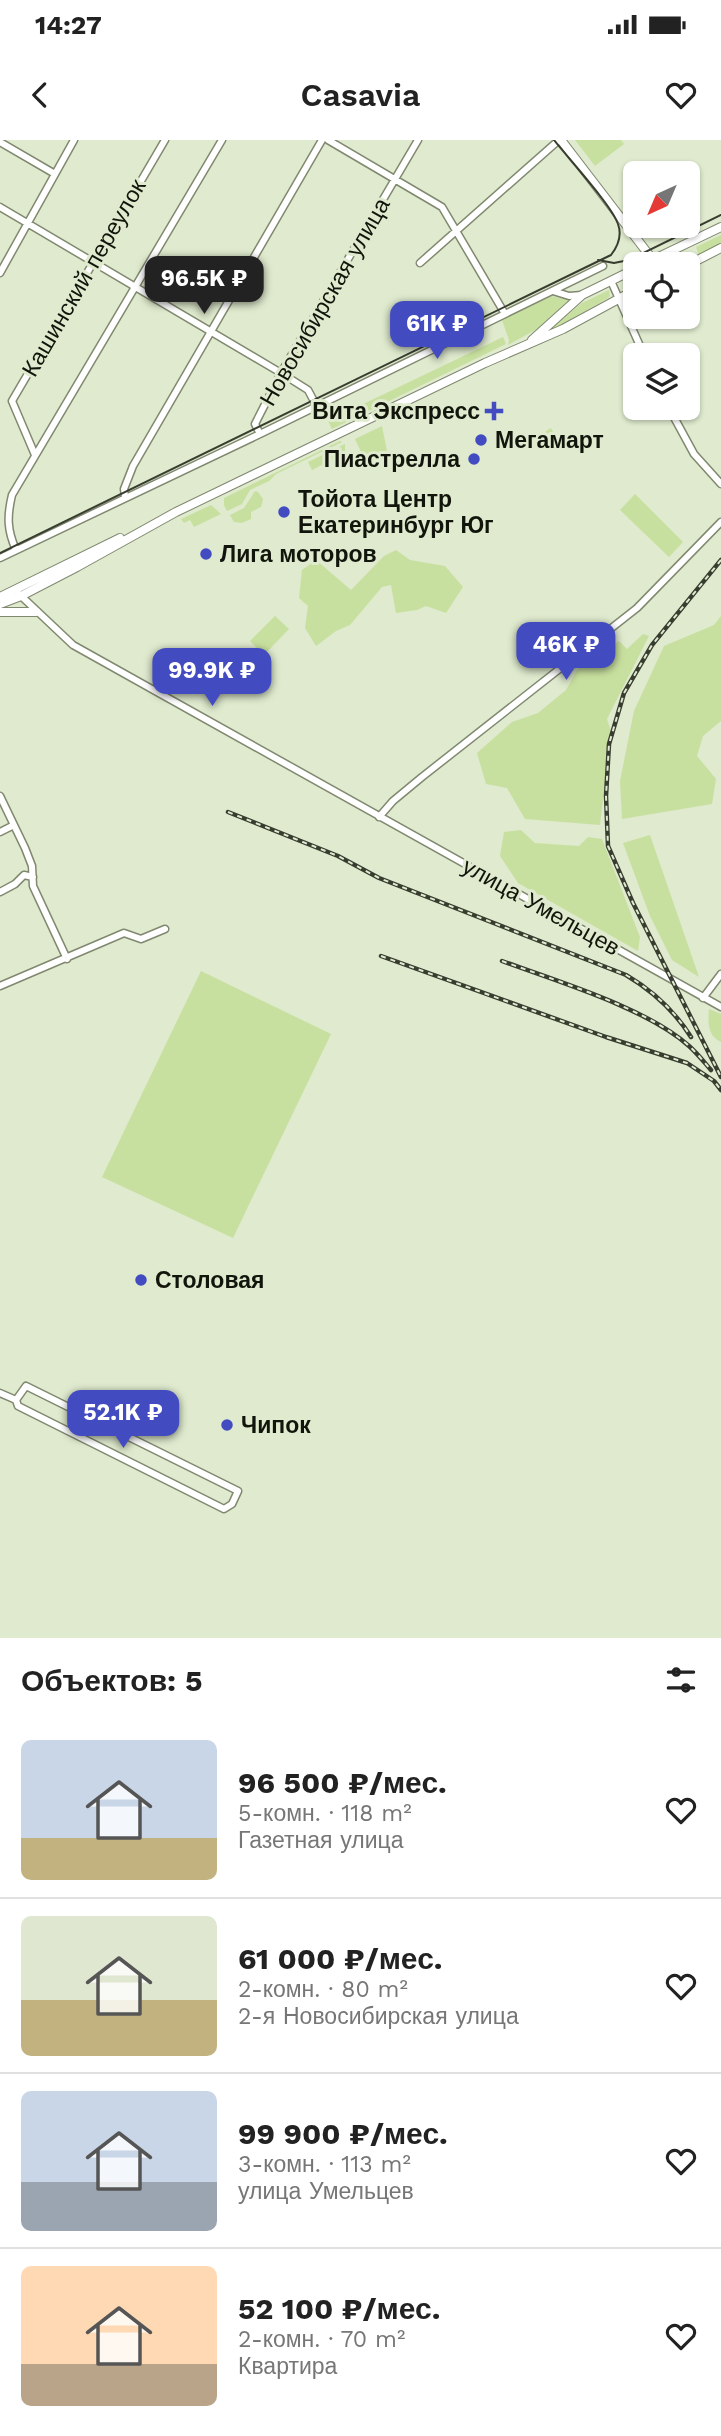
<!DOCTYPE html>
<html lang="ru">
<head>
<meta charset="utf-8">
<style>
	:root { --surface:#fff; --page:#f2f2f2; --text:#222; --muted:#767676; --line:#e0e0e0; --accent:#434bc0 }
	body { margin:0; font-family:"Work Sans",sans-serif; background:var(--page); color:var(--text); height:100vh; display:flex; flex-direction:column; font-size:26px; white-space:nowrap }
	* { box-sizing:border-box; margin:0 }
	p { font-size:23px; color:var(--muted) }
	.icon { flex:none; width:38px; height:38px; fill:none; stroke:currentColor; stroke-width:2; stroke-linecap:round; stroke-linejoin:round }
	.map { position:relative; height:1498px; overflow:hidden }
	.drawer { display:flex; flex-direction:column; background:var(--surface); flex:1 }
	.drawer>* { flex:none }
	.needle { width:46px; rotate:224deg }
	.tools { position:absolute; left:623px; top:21px; display:grid; gap:14px }
	.tools a { display:grid; place-items:center; width:77px; height:77px; border-radius:10px; background:var(--surface); box-shadow:0 2px 5px #0004; font-size:35px }
	.price { position:absolute; translate:-50% -60px; padding:0 16px; border-radius:14px; background:var(--accent); color:#fff; font-size:23px; line-height:46px; filter:drop-shadow(0 2px 4px #0008) }
	.price::after { content:''; position:absolute; left:50%; top:42px; width:21px; height:16px; margin-left:-10px; background:inherit; clip-path:polygon(0 0,100% 0,50% 100%) }
	.price.selected { background:#222; color:#fff }
	ul { padding:0; list-style:none }
	li { display:flex; align-items:center; gap:21px; height:175px; padding:0 21px }
	li+li { border-top:2px solid var(--line) }
	li span { display:grid; place-items:center; flex:none; width:196px; height:140px; border-radius:10px; color:#555 }
	li>.icon { margin-inline-start:auto }
	span .icon { width:84px; height:84px; fill:#fffc; stroke-width:1 }
	li b { font-size:30px }
	h2 { display:flex; justify-content:space-between; align-items:center; height:84px; padding:0 21px; font-size:30px }
	.status { display:flex; justify-content:space-between; align-items:center; height:49px; padding:0 35px; background:var(--surface); direction:ltr }
	.status svg { height:19px; fill:currentColor }
	header { display:flex; justify-content:space-between; align-items:center; height:91px; padding:0 21px; background:var(--surface); font-size:32px; font-weight:600 }
	.map>svg:first-child { display:block }
	.green { fill:#c8e09f }
	.lines { fill:none; stroke-linecap:round; stroke-linejoin:round }
	.minor-casing { stroke:#808970; stroke-width:9 }
	.major-casing { stroke:#808970; stroke-width:10 }
	.minor { stroke:#fff; stroke-width:6 }
	.major { stroke:#fff; stroke-width:8 }
	.tram { stroke:#383d30; stroke-width:2 }
	.rail-casing { stroke:#383d30; stroke-width:4.5 }
	.rail { stroke:#dfeace; stroke-width:2; stroke-dasharray:5; stroke-linecap:butt }
	.poi-dot { fill:#434bc0; stroke:#dfeace; stroke-width:2.5 }
	.labels { text-anchor:middle; dominant-baseline:central; stroke-width:6; stroke-linejoin:round; paint-order:stroke }
	.street-label { font-size:23px; fill:#11150b; stroke:#dfeace }
	.poi-label { font-size:23px; font-weight:bold; fill:#11150b; stroke:#dfeace; text-anchor:start }
</style>
</head>
<body>
<div class="status"><b>14:27</b><svg viewBox="0 0 49 12"><path d="M0 12V9h3v3zM5 12V6h3v6zM10 12V3h3v9zM15 12V0h3v12zM26 1h20v11H26zM47 4h2v5h-2z"/></svg></div>
<header><svg class="icon" aria-label="back" viewBox="0 0 24 24"><path d="M15 5l-7 7 7 7"/></svg>Casavia<svg class="icon" aria-label="heart" viewBox="0 0 24 24"><path d="M12 20l-8-8c-3-5 5-10 8-4 3-6 11-1 8 4z"/></svg></header>
<div class="map">
<svg width="721" height="1498" viewBox="0 0 721 1498">
	<rect width="100%" height="100%" fill="#dfeace"/>
	<!-- green -->
	<path class="green" d="M575,0H621L624,4L595,26Z
		M721,95V103L699,115L696,107Z
		M609,150L610,156L608,158L540,197L582,163Z
		M551,156L569,160L537,189L508,205L509,200L502,180Z
		M503,197L506,204L332,289L328,281Z
		M382,286L387,311L375,318L368,319L361,312L355,299Z
		M551,288L560,305L554,308L546,306L542,298L546,291Z
		M340,301L342,302L276,334L269,341L250,350L242,364L227,371L224,365V358Z
		M345,304V313L312,330L308,322Z
		M255,351L258,352L263,359L261,367L251,372V379L242,383L234,382L230,375L244,368Z
		M635,354L683,402L669,417L620,370Z
		M211,365L221,374L194,387L190,380L184,383L181,379Z
		M396,410L410,420L445,426L463,447L446,473L426,466L417,470L396,473L391,445L382,447L350,485L336,491L316,506L305,488L308,466L299,458L302,430L316,420L351,450L384,416Z
		M275,476L289,489L264,515L250,501Z
		M721,476V581L703,596L697,616L716,639L712,664L622,679L620,641L634,571L664,506L714,485Z
		M643,494L649,496L607,579L611,591L600,685L525,679L507,648L486,644L477,613L512,582L538,573L566,550L577,530L619,501L627,509Z
		M521,690L535,703L579,706L588,697L602,699L640,797L638,811L518,743L500,716L504,692Z
		M650,695L699,837L672,820L650,776L623,703Z
		M201,831L331,894L233,1098L102,1037Z
		M709,869L721,874V902C707,896 708,882 709,869Z"/>
	<g class="lines">
		<defs>
			<path id="minor" d="M328,0L442,67L505,174
				M0,2L55,34
				M0,67L281,233L308,250L316,265
				M420,123L559,0
				M0,133L74,0
				M611,141L644,215
				M553,151L569,156L582,155
				M669,268L694,314L721,344
				M260,294L603,126
				M35,315L12,261L165,0
				M125,357L124,349L133,326L322,0
				M16,410C7,390 7,376 12,355L222,0
				M0,418L260,294L255,284L281,233L418,0
				M19,454L73,505L721,867
				M0,656L25,708L32,726L33,746L67,819
				M379,677L393,661L422,637L637,468L721,382
				M0,692L14,685
				M0,752L15,744L24,735L33,737
				M0,846L124,793L141,799L165,789
				M703,858L721,834
				M0,1253L16,1260L18,1266L224,1369L232,1364L238,1351L26,1246L16,1260"/>
			<path id="major" d="M561,0L656,124
				M644,124L721,87
				M688,125L721,108
				M532,200L582,155L635,129
				M0,457L120,398
				M0,464L21,456L77,427L176,372L485,223L563,189L635,150
				M0,472H36"/>
		</defs>
		<!-- minor casing -->
		<use href="#minor" class="minor-casing"/>
		<!-- major casing -->
		<use href="#major" class="major-casing"/>
		<!-- minor -->
		<use href="#minor" class="minor"/>
		<!-- major -->
		<use href="#major" class="major"/>
		<!-- tram -->
		<path class="tram" d="M598,120L614,123L629,120L721,75
			M0,413L611,115C618,106 622,95 618,84C612,66 568,18 554,0"/>
		<defs>
			<path id="rail" d="M721,420L652,505L624,553L609,604L606,656L608,706L633,763L721,937
				M228,672L338,716L379,738L626,835C653,851 674,870 691,897
				M381,816L606,897L687,923L714,941L721,950
				M502,821C556,841 647,868 689,906C697,913 704,922 711,930"/>
		</defs>
		<!-- rail casing -->
		<use href="#rail" class="rail-casing"/>
		<!-- rail -->
		<use href="#rail" class="rail"/>
	</g>
	<!-- markers -->
	<g class="poi-dot">
		<path d="M490.5 260.5h7v7h7v7h-7v7h-7v-7h-7v-7h7z"/>
		<circle cx="481" cy="300" r="7"/>
		<circle cx="474" cy="319" r="7"/>
		<circle cx="284" cy="372" r="7"/>
		<circle cx="206" cy="414" r="7"/>
		<circle cx="141" cy="1140" r="7"/>
		<circle cx="227" cy="1285" r="7"/>
	</g>
	<g class="labels">
		<!-- street labels -->
		<g class="street-label">
			<text transform="translate(84 138) rotate(-60)">Кашинский переулок</text>
			<text transform="translate(325 162) rotate(-60)">Новосибирская улица</text>
			<text transform="translate(541 767) rotate(29)">улица Умельцев</text>
		</g>
		<!-- poi labels -->
		<g class="poi-label">
			<text x="480" y="271" text-anchor="end">Вита Экспресс</text>
			<text x="495" y="300">Мегамарт</text>
			<text x="460" y="319" text-anchor="end">Пиастрелла</text>
			<text x="298" y="359">Тойота Центр<tspan x="298" dy="26">Екатеринбург Юг</tspan></text>
			<text x="220" y="414">Лига моторов</text>
			<text x="155" y="1140">Столовая</text>
			<text x="241" y="1285">Чипок</text>
		</g>
	</g>
</svg>
<div class="tools">
<a><svg class="needle" viewBox="-14 -14 28 28"><path d="M0-13l5 13h-10z" fill="#e53935"/><path d="M0 13l5-13h-10z" fill="#767676"/></svg></a>
<a><svg class="icon" aria-label="locate" viewBox="0 0 24 24"><circle cx="12" cy="12" r="6"/><path d="M12 2v4M12 18v4M2 12h4M18 12h4"/></svg></a>
<a><svg class="icon" aria-label="layers" viewBox="0 0 24 24"><path d="M12 4l9 5-9 5-9-5zM3 14l9 5 9-5"/></svg></a>
</div>
<b class="price selected" style="left:204px;top:176px">96.5K ₽</b>
<b class="price" style="left:437px;top:221px">61K ₽</b>
<b class="price" style="left:566px;top:542px">46K ₽</b>
<b class="price" style="left:212px;top:568px">99.9K ₽</b>
<b class="price" style="left:123px;top:1310px">52.1K ₽</b>
</div>
<section class="drawer">
<h2>Объектов: 5<svg class="icon" aria-label="filters" viewBox="0 0 24 24"><path d="M4 7h16M4 17h16"/><circle cx="9" cy="7" r="2"/><circle cx="15" cy="17" r="2"/></svg></h2>
<ul>
<li><span style="background:linear-gradient(#c9d6e8 70%,#c2b280 0)"><svg class="icon" aria-label="home" viewBox="0 0 24 24"><path d="M3 11l9-7 9 7M6 9v11h12V9"/></svg></span><div><b>96 500 ₽/мес.</b><p>5-комн. · 118 m²</p><p>Газетная улица</p></div><svg class="icon" aria-label="heart" viewBox="0 0 24 24"><path d="M12 20l-8-8c-3-5 5-10 8-4 3-6 11-1 8 4z"/></svg></li>
<li><span style="background:linear-gradient(#dfe7d0 60%,#c2b280 0)"><svg class="icon" aria-label="home" viewBox="0 0 24 24"><path d="M3 11l9-7 9 7M6 9v11h12V9"/></svg></span><div><b>61 000 ₽/мес.</b><p>2-комн. · 80 m²</p><p>2-я Новосибирская улица</p></div><svg class="icon" aria-label="heart" viewBox="0 0 24 24"><path d="M12 20l-8-8c-3-5 5-10 8-4 3-6 11-1 8 4z"/></svg></li>
<li><span style="background:linear-gradient(#c9d6e8 65%,#9aa5b1 0)"><svg class="icon" aria-label="home" viewBox="0 0 24 24"><path d="M3 11l9-7 9 7M6 9v11h12V9"/></svg></span><div><b>99 900 ₽/мес.</b><p>3-комн. · 113 m²</p><p>улица Умельцев</p></div><svg class="icon" aria-label="heart" viewBox="0 0 24 24"><path d="M12 20l-8-8c-3-5 5-10 8-4 3-6 11-1 8 4z"/></svg></li>
<li><span style="background:linear-gradient(#ffd9b3 70%,#b9a48a 0)"><svg class="icon" aria-label="home" viewBox="0 0 24 24"><path d="M3 11l9-7 9 7M6 9v11h12V9"/></svg></span><div><b>52 100 ₽/мес.</b><p>2-комн. · 70 m²</p><p>Квартира</p></div><svg class="icon" aria-label="heart" viewBox="0 0 24 24"><path d="M12 20l-8-8c-3-5 5-10 8-4 3-6 11-1 8 4z"/></svg></li>
</ul>
</section>
</body>
</html>
